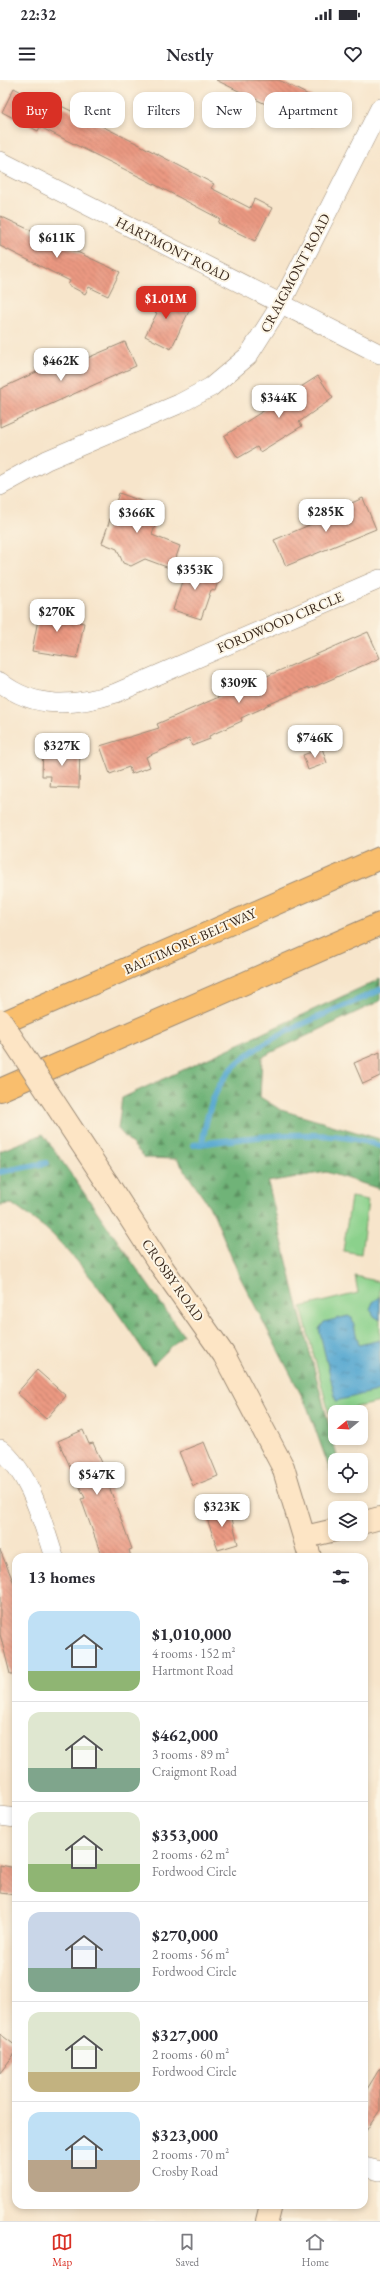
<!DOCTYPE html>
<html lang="en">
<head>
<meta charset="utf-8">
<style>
	:root { --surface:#fff; --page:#f7f7f7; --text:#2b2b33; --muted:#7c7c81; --line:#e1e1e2; --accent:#d93025 }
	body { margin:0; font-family:"EB Garamond",serif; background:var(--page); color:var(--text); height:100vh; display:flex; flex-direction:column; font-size:15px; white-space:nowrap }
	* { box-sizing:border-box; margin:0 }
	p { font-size:13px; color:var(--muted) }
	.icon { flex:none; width:22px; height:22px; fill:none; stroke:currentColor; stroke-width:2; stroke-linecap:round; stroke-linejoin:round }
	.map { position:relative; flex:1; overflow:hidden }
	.panel { position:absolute; left:12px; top:1473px; width:356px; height:656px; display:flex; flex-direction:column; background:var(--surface); border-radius:12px; box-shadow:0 2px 6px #0003 }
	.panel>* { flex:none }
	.hud { position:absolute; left:12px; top:12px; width:356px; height:36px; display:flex; gap:8px }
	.needle { width:26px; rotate:252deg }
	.controls { position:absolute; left:328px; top:1325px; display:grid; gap:8px }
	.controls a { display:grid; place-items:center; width:40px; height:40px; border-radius:8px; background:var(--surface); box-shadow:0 2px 6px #0003; font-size:20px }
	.price { position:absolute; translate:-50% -34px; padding:0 9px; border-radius:8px; background:#fff; color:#222; font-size:13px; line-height:26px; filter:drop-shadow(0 1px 2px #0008) }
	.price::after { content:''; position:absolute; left:50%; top:24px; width:12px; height:9px; margin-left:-6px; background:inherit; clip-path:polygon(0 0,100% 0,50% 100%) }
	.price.on { background:var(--accent); color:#fff }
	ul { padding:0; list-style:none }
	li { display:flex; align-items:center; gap:12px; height:100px; padding:0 16px }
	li+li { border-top:1px solid var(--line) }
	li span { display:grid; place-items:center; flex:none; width:112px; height:80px; border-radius:12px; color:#555 }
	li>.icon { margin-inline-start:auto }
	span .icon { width:48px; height:48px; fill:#fffc; stroke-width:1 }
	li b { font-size:17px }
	h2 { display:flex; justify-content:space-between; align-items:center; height:48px; padding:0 16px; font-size:17px }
	.pill { padding:0 14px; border-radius:12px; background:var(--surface); box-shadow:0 2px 6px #0003; font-size:14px; line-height:36px }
	.pill.on { background:var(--accent); color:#fff }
	.status { display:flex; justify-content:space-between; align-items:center; height:28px; padding:0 20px; background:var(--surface); direction:ltr }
	.status svg { height:11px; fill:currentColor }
	header { display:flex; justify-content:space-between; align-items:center; height:52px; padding:0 16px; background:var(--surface); font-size:18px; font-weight:600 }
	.tab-bar { display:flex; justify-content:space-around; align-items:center; height:56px; border-top:1px solid var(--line); background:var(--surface); font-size:11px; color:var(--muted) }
	.tab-bar a { display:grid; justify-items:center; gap:2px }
	.tab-bar .on { color:var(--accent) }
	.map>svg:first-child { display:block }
	.forest { fill:url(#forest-firs); stroke:#566e4b }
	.pitch { fill:#8bd18c; stroke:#637e55 }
	.water { fill:url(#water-ripples); stroke:#486877 }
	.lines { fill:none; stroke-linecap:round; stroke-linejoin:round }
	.stream { stroke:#55a7d0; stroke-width:6 }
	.building { fill:url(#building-back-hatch) }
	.street-casing { stroke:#998874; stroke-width:20 }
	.secondary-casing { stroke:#998874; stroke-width:24 }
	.highway-casing { stroke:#998874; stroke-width:24 }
	.street { stroke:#fff; stroke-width:19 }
	.secondary { stroke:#fde5c5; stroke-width:22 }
	.highway { stroke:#f9be6d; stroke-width:22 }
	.secondary-bridge-casing { stroke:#998874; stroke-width:24; stroke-linecap:butt }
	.secondary-bridge { stroke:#fde5c5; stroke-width:22 }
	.labels { text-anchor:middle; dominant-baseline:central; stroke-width:4; stroke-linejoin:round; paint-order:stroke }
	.street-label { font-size:14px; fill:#3b2a1e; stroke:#fcf5e5 }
</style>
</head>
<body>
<div class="status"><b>22:32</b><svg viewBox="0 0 49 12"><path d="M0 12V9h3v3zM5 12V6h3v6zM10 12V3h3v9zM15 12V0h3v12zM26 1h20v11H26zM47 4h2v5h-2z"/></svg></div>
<header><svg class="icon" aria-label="menu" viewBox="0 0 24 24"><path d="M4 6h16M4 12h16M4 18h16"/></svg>Nestly<svg class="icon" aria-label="heart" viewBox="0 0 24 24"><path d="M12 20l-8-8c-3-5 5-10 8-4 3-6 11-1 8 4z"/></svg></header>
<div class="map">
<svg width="380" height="2141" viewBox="0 0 380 2141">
	<defs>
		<pattern id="forest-firs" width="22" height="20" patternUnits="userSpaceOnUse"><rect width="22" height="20" fill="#70b378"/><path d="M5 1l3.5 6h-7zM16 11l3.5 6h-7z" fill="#5d9262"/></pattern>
		<pattern id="water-ripples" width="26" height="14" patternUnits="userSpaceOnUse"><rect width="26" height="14" fill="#55a7d0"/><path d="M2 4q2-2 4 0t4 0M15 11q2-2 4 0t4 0" fill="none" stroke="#4888a8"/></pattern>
		<pattern id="building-back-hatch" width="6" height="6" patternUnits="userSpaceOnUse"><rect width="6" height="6" fill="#eb9982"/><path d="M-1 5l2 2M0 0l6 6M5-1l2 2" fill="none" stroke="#c07d6a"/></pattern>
	</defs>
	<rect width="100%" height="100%" fill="#fcf5e5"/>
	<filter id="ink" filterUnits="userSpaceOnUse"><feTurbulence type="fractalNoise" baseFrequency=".025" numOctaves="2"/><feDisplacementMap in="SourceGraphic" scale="8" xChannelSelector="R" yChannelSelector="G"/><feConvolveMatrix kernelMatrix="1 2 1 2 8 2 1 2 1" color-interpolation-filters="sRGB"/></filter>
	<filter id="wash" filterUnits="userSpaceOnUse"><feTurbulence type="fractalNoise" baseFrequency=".012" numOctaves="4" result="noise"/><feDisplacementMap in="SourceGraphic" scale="16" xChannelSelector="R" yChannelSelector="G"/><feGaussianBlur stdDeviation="0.9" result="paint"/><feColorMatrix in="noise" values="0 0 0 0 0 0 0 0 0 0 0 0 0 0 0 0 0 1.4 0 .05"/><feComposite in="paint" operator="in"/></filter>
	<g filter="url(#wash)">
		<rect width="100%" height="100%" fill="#f7e5cb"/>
		<!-- forest -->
		<path class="forest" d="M380,899V921L262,977L260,1017L281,1030L380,1059V1109L326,1092L268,1102L295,1215L338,1380H335V1397L332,1396L307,1326L239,1195L213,1132L177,1079L145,1078L118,1049L122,1018Z
			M43,1054L183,1255L153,1285C123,1239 91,1193 52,1154C40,1143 25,1134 12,1124L0,1125V1071Z"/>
		<!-- pitch -->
		<path class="pitch" d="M351,1117L368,1120L361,1174L343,1171Z
			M355,1196L380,1202V1322L329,1333L301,1227L358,1213Z"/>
		<!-- water -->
		<path class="water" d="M380,1217V1240L374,1236L370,1229L373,1222Z
			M348,1236L352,1238L359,1265L380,1260V1310L336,1321L319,1249L324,1242Z"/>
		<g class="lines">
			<!-- stream -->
			<path class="stream" d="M202,1064C206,1040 212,1012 228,993C259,955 335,932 380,910
				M193,1065C249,1057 326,1046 380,1066
				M0,1092L46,1083"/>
		</g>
		<g id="blocks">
			<!-- building -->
			<path class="building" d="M216,0H279L324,23L313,47Z
				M14,8L38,21L41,16L140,65L214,104L211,108L250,128L254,119L272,128L255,161L218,143L220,139L148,101L40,47L38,51L2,32Z
				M0,136L120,192L108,216L89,207L85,214L68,205L70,201L0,166Z
				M155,212L190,229L171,269L145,256L157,233L147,229Z
				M125,262L136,286L0,347V309L45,288L43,284L61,275L66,287Z
				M318,296L333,318L299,342L302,346L260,372L257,367L238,378L224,356Z
				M119,413L155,426L148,443L155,446L152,455L180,466L172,489L145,479L131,486L123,483L117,469L102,463Z
				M363,418L376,449L286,486L274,460L340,432L338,429Z
				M187,485L220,495L215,511L211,510L201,539L173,530Z
				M41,524L67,530L65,539L84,543L77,578L32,571Z
				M368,552L380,578L309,609V607L265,626V627L241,638L242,641L209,656L210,659L192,666L189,658L146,677L150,687L131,694L129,687L110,694L100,666L159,648L157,644Z
				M43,667L80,668L79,708L50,707L51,696H42Z
				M322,668L327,683L308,690L303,675Z
				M380,972V996L363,1004L354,983Z
				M37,1290L66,1316L46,1339L17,1313Z
				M83,1350L89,1364L93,1363L103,1385L99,1387L106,1398L132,1469L129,1470L131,1477H102L81,1419L85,1418L58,1361Z
				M204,1362L218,1396L193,1406L179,1372Z
				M229,1426L238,1464L218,1470L205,1433Z
				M0,1470L16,1508V1594H10L0,1554Z
				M0,1785L16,1788V1815L0,1813Z
				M0,1954L16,1966V1972L0,1993Z
				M380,1988V2030L364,2054V2014Z"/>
		</g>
	</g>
	<g filter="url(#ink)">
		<use href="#blocks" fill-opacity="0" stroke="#998874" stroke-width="1"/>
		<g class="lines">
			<defs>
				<path id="street" d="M0,81L380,274
					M0,406L47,380L179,324L211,307L248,276L281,224L380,28
					M0,602C35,630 76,626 116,613L380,499
					M0,1369C31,1394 42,1441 54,1477
					M0,1736L16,1738
					M364,2087L380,2091"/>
				<path id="secondary" d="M108,1104L157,1180L224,1275L283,1387L310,1477
					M361,1443L380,1438
					M305,1457L335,1450
					M267,2141L271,2125"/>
				<path id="highway" d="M0,944L380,778
					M0,1010L380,844"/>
			</defs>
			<!-- street casing -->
			<use href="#street" class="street-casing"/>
			<!-- secondary casing -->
			<use href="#secondary" class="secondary-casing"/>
			<!-- highway casing -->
			<use href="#highway" class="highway-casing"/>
			<!-- street -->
			<use href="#street" class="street"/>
			<!-- secondary -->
			<use href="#secondary" class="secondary"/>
			<!-- highway -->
			<use href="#highway" class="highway"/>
			<defs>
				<path id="secondary-bridge" d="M0,940L108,1104"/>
			</defs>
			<!-- secondary-bridge casing -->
			<use href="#secondary-bridge" class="secondary-bridge-casing"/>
			<!-- secondary-bridge -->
			<use href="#secondary-bridge" class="secondary-bridge"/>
		</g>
	</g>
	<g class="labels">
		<!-- street labels -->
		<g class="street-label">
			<text transform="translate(173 169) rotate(27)">HARTMONT ROAD</text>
			<text transform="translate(295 193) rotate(-62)">CRAIGMONT ROAD</text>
			<text transform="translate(280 542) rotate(-23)">FORDWOOD CIRCLE</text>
			<text transform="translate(190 861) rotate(-24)">BALTIMORE BELTWAY</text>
			<text transform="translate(173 1200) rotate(55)">CROSBY ROAD</text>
		</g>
	</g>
</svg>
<div class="controls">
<a><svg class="needle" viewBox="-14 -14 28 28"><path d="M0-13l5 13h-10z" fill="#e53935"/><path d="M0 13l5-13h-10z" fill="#7c7c81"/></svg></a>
<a><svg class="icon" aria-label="locate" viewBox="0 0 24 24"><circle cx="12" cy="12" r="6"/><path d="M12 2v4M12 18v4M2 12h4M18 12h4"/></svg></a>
<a><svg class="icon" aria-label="layers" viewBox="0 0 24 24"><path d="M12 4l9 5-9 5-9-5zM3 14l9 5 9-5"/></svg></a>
</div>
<b class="price" style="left:57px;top:179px">$611K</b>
<b class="price on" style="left:166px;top:240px">$1.01M</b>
<b class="price" style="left:61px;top:302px">$462K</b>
<b class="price" style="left:279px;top:339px">$344K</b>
<b class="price" style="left:326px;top:453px">$285K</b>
<b class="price" style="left:137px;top:454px">$366K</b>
<b class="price" style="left:195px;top:511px">$353K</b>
<b class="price" style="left:57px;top:553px">$270K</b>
<b class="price" style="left:239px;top:624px">$309K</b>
<b class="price" style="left:315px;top:679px">$746K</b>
<b class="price" style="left:62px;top:687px">$327K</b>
<b class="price" style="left:97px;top:1416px">$547K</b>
<b class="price" style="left:222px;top:1448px">$323K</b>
<div class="hud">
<a class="pill on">Buy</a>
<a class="pill">Rent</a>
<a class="pill">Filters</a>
<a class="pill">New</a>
<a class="pill">Apartment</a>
</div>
<section class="panel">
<h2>13 homes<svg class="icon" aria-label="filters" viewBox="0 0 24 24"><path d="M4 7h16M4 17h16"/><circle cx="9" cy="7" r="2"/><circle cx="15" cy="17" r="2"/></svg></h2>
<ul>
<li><span style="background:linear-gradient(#bfe0f5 75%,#8fb573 0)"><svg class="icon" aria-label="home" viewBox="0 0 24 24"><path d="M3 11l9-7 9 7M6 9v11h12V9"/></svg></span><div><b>$1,010,000</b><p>4 rooms · 152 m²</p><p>Hartmont Road</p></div></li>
<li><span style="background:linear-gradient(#dfe7d0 70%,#7fa58c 0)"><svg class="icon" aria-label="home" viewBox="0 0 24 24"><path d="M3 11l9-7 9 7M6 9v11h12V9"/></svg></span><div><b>$462,000</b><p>3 rooms · 89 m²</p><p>Craigmont Road</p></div></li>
<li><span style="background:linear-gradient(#dfe7d0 65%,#8fb573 0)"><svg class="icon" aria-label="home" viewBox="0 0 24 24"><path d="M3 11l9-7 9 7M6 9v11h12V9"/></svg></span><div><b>$353,000</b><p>2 rooms · 62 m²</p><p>Fordwood Circle</p></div></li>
<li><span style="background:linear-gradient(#c9d6e8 70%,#7fa58c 0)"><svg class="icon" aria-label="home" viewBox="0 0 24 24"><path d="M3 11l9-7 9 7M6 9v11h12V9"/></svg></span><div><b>$270,000</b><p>2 rooms · 56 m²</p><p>Fordwood Circle</p></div></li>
<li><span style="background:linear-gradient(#dfe7d0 75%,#c2b280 0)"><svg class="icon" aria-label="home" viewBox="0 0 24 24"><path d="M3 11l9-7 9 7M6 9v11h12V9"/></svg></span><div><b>$327,000</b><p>2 rooms · 60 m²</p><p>Fordwood Circle</p></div></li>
<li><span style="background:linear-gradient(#bfe0f5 60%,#b9a48a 0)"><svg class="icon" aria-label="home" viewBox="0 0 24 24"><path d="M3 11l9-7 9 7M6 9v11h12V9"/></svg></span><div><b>$323,000</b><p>2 rooms · 70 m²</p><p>Crosby Road</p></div></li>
</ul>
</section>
</div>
<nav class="tab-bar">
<a class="on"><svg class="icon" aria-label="map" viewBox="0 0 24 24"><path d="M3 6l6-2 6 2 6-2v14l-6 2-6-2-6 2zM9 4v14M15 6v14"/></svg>Map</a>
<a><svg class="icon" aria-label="saved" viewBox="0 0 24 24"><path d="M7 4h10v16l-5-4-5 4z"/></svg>Saved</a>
<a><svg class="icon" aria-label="home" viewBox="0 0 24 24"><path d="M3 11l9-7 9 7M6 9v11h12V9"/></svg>Home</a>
</nav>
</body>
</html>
